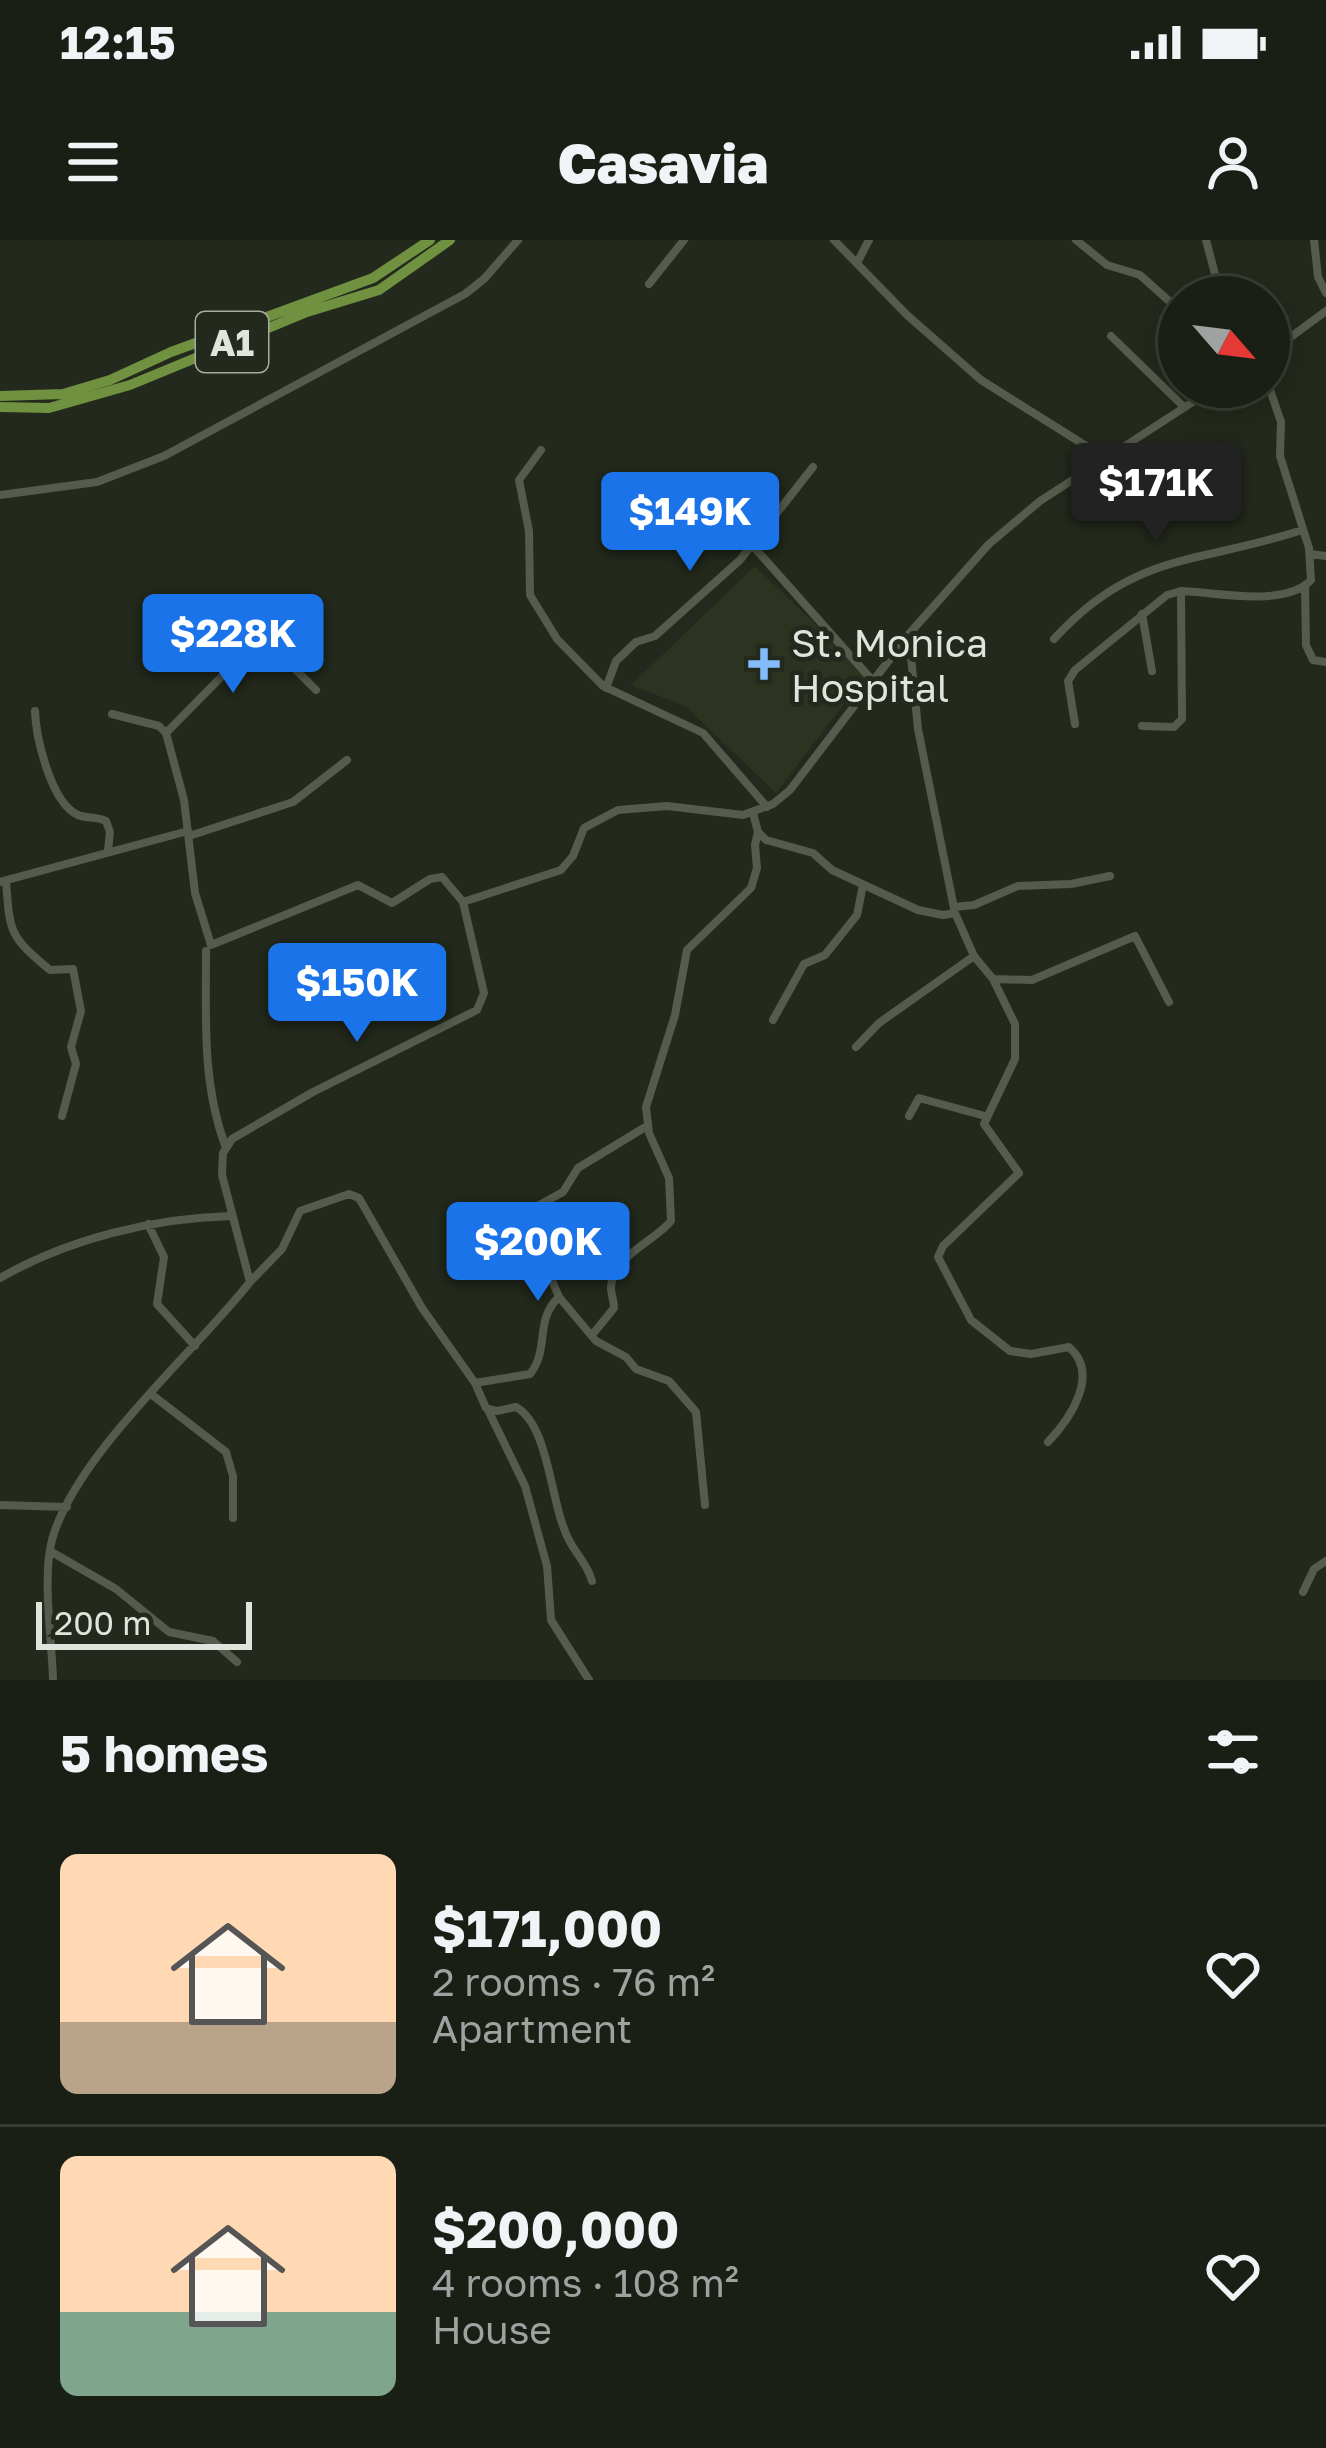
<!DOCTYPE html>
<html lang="en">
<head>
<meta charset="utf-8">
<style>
	:root { --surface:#1a1f15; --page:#272c22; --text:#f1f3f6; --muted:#9fa2a0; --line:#383d34; --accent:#1a73e8 }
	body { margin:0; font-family:"Golos Text",sans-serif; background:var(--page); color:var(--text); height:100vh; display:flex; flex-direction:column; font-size:45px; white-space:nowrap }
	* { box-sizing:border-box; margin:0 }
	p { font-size:39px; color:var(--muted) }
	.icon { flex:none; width:66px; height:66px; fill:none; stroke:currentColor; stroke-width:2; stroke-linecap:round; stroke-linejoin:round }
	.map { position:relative; height:1440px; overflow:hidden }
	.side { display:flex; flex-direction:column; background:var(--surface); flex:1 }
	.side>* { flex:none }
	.needle { width:78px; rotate:118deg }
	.tools { position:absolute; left:1158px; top:36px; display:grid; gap:24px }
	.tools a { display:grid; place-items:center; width:132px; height:132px; border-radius:50%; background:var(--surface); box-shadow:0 6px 30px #0003,0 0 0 3px var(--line); font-size:60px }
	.scale { position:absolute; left:36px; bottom:30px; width:216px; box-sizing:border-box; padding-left:12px; border:6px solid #e0e4dc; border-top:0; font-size:33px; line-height:42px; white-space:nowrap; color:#e0e4dc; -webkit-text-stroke:9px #23291c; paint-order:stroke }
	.price { position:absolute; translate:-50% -102px; padding:0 27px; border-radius:12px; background:var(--accent); color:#fff; font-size:39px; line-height:78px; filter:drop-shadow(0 3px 6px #0008) }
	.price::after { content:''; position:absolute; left:50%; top:72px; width:36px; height:27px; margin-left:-18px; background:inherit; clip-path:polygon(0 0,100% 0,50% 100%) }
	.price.current { background:#222; color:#fff }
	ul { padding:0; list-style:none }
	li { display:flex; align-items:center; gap:36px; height:300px; padding:0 60px }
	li+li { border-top:3px solid var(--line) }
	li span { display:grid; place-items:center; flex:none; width:336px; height:240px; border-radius:18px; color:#555 }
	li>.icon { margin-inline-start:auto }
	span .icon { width:144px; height:144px; fill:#fffc; stroke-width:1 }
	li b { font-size:51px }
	h2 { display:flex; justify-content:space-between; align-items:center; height:144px; padding:0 60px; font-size:51px }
	.status { display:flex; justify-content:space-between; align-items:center; height:84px; padding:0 60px; background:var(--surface); direction:ltr }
	.status svg { height:33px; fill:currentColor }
	header { display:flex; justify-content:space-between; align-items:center; height:156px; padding:0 60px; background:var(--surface); font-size:54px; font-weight:800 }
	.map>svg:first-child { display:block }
	.built { fill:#2c3421 }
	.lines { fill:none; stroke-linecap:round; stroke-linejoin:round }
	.minor { stroke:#555c4d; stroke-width:8 }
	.highway { stroke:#6f9140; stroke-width:10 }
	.poi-dot { fill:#84bcfb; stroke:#23291c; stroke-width:4.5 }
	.labels { text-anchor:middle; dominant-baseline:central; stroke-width:10; stroke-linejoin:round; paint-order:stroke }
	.shield { fill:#23291c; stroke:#a7aca2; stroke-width:3 }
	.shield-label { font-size:36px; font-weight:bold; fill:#e0e4dc }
	.poi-label { font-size:39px; fill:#e0e4dc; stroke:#23291c; text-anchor:start }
</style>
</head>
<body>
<div class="status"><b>12:15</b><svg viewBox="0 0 49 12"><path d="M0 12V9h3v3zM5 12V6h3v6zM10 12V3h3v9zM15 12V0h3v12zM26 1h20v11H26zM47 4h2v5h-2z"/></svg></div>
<header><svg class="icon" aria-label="menu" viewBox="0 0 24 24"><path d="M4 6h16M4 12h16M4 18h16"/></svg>Casavia<svg class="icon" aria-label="person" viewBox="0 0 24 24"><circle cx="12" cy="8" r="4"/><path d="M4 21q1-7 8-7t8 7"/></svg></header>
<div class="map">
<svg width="1326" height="1440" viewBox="0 0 1326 1440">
	<rect width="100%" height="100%" fill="#23291c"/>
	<!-- built -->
	<path class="built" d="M755,326L867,434L776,553L685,466L631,445Z"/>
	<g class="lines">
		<!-- minor -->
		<path class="minor" d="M834,0L907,75L981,140L1107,219
			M1076,0L1107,25L1140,35L1179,70
			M1206,0L1221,57
			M1314,0L1318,37L1326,53
			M857,23L869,0
			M649,44L684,0
			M1111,96L1184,167
			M1269,113L1326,71
			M541,210L519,240L529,291L530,355L557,399L603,446L703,493L767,567
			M0,255L97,242L164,216L465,54L484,39L518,0
			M753,306L872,440
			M1310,314L1326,316
			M1305,347L1306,405L1313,420L1326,422
			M1142,374L1152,431
			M909,396L918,489L955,673L974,716L993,739L1015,784V819L984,884L1019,933L943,1006L938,1017L971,1080L1010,1111L1031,1114L1069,1107C1100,1134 1071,1178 1048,1202
			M1054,399C1134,311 1200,324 1302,290
			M235,417L252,402L264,398L316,450
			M606,448L616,421L636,402L655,396L740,320L813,227
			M35,471C36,498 51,563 78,575C87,579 96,576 106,581L110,592L108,610
			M112,474L159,486L166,493L184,560L195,653L211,705L358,645L392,663L430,639L442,637L463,662
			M1075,484L1068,441L1075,430L1167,355L1181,351
			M1142,486L1174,487L1182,479L1181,351C1215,352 1285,368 1311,340L1309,308L1280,216L1281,182L1269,147
			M166,493L234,424L229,401
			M753,573L758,592L766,600L813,613L832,630L918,670L943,675L955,673
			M189,596L293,562L347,520
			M6,641C10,693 9,696 50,730L73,729L81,771L71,807L76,824L62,876
			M0,642L188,591
			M954,667L974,665L1018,646L1071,644L1110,636
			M206,711C206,777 202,843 225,905
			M994,739L1032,740L1135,696L1169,762
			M773,780L804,724L825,715L857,675L863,645
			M856,807L879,783L974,716
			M909,876L919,858L985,876
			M647,886L578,928L563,952L532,969L526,980L559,1057L596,1101L626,1117L636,1129L669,1141L696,1172L705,1265
			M148,984L164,1017L157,1064L195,1106
			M0,1038C68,999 153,978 231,976
			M250,1042L282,1009L300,971L349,954L359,958L422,1068L475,1143L486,1168L497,1171L516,1167C550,1186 550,1265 569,1300C577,1316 587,1323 592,1341
			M592,1095L614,1068C614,1061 611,1054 611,1048C612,1016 654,1002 671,981L669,938L649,893L646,867L675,775L687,710L751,648L757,628L755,605L758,592
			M475,1143L530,1134C550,1109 534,1080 559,1057
			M151,1154L226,1212L233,1236V1278
			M489,1172L525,1246L547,1326L551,1380L589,1440
			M0,1265L67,1267
			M50,1311L116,1349L169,1392L213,1401L237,1422
			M1303,1352L1314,1329L1326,1321
			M53,1440C52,1399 42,1338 52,1300C75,1215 195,1112 250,1042L222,935L223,913L232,899L313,852L477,770L484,753L463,662L561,630L573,616L584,588L618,570L667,566L743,575L773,564L790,550L909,394L989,304L1040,261L1216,147"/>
		<!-- highway -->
		<path class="highway" d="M0,156L63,154L110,140L171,112L373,38L430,0
			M0,167L49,168L130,145L307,72L379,50L450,0"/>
	</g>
	<!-- markers -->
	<path class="poi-dot" d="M758 406h12v12h12v12h-12v12h-12v-12h-12v-12h12z"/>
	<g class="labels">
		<!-- shield labels -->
		<rect class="shield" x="196" y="72" width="72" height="60" rx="9"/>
		<g class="shield-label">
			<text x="232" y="102">A1</text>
		</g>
		<!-- poi labels -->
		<g class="poi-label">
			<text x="791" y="402">St. Monica<tspan x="791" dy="45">Hospital</tspan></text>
		</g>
	</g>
</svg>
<div class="tools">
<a><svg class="needle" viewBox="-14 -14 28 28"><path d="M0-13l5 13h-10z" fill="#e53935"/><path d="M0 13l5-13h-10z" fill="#9fa2a0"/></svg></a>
</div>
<div class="scale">200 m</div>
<b class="price current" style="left:1156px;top:305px">$171K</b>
<b class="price" style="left:690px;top:334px">$149K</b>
<b class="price" style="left:233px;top:456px">$228K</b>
<b class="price" style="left:357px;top:805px">$150K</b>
<b class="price" style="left:538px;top:1064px">$200K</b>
</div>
<section class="side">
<h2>5 homes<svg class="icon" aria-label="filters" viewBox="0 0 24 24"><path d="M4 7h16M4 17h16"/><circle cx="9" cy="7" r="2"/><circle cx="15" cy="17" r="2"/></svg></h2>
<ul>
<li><span style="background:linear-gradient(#ffd9b3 70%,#b9a48a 0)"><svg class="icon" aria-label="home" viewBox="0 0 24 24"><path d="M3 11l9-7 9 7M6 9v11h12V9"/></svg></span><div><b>$171,000</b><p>2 rooms · 76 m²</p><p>Apartment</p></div><svg class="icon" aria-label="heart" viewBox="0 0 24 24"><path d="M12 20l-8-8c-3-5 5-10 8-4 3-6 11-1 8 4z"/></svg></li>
<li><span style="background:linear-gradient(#ffd9b3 65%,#7fa58c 0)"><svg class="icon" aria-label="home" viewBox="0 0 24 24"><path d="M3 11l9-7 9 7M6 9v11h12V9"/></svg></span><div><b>$200,000</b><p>4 rooms · 108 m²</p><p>House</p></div><svg class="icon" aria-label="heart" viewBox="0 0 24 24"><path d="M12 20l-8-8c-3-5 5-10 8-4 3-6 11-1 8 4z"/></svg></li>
</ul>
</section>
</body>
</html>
